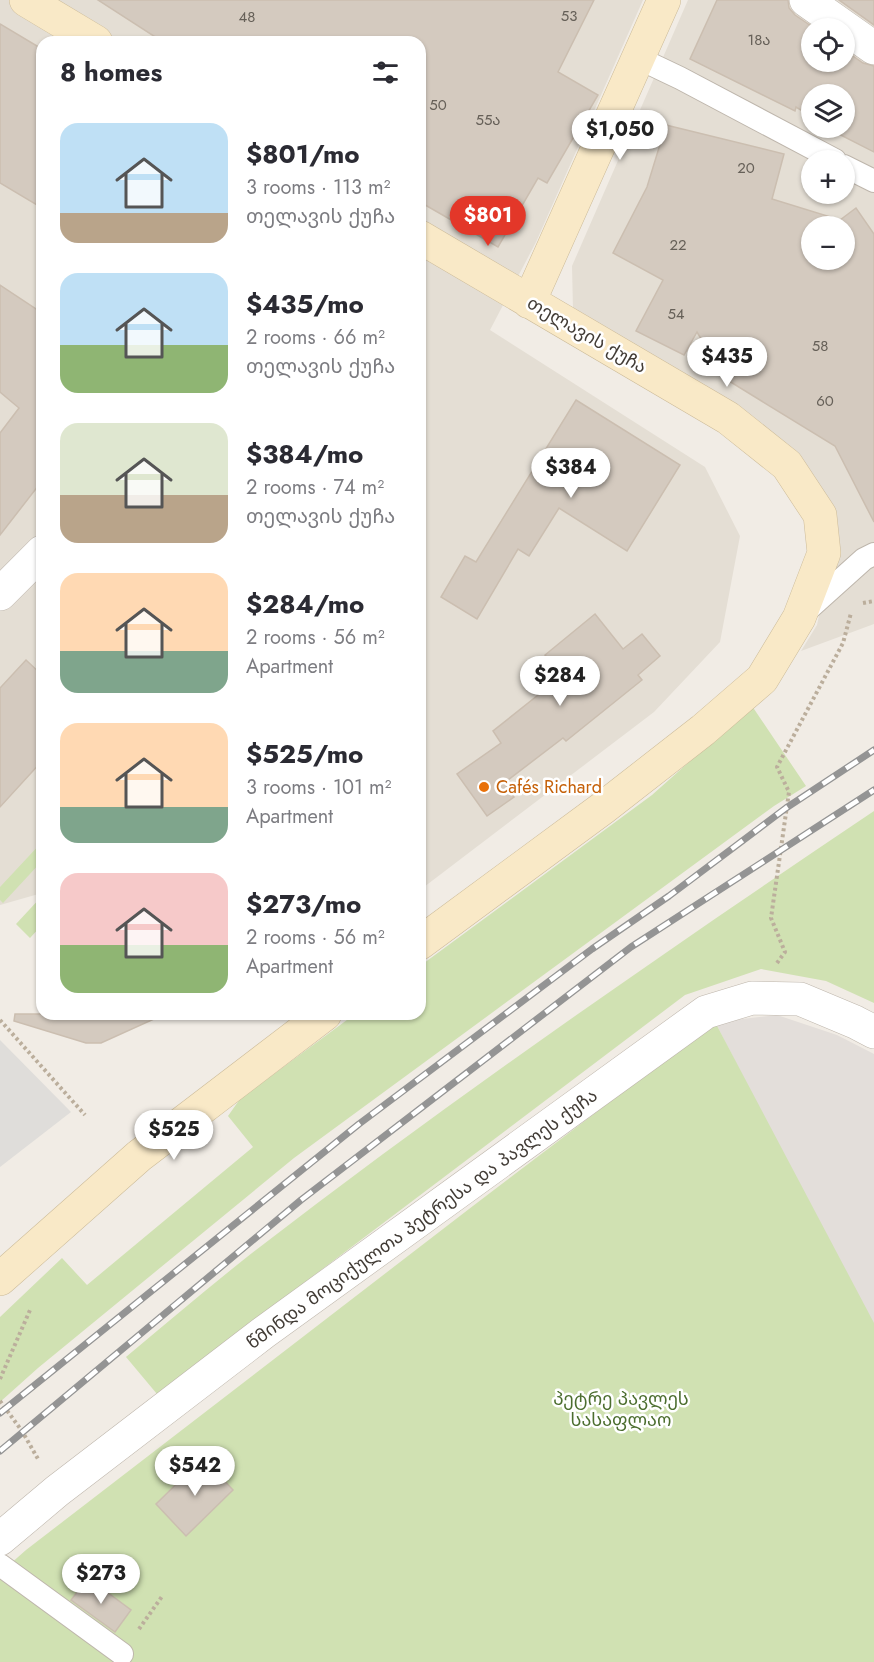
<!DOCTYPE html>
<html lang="en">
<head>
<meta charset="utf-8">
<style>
	:root { --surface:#fff; --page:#f2f2f3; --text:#2b2b33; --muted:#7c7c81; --accent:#e33729 }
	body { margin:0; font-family:Jost,"Noto Sans Georgian",sans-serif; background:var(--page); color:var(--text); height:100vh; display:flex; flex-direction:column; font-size:22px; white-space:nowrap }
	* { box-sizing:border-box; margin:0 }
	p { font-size:20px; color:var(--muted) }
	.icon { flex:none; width:33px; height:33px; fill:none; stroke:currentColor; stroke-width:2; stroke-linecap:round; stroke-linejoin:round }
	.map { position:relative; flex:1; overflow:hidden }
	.sheet { position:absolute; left:36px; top:36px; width:390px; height:984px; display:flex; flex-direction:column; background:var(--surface); border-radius:18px; box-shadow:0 2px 4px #0004 }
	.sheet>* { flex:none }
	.controls { position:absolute; left:801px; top:18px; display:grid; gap:12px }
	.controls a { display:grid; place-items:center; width:54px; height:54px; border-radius:50%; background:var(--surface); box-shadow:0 2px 4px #0004; font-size:30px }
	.price { position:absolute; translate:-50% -51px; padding:0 14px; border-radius:21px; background:#fff; color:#222; font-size:20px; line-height:39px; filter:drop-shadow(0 2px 3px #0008) }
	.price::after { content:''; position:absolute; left:50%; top:36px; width:18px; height:14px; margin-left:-9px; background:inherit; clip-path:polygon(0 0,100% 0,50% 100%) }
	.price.current { background:var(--accent); color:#fff }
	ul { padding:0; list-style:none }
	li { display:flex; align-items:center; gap:18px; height:150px; padding:0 24px }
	li span { display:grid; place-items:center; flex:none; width:168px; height:120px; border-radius:18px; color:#555 }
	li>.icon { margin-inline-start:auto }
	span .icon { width:72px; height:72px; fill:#fffc; stroke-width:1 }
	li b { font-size:26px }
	h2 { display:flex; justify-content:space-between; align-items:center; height:72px; padding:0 24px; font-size:26px }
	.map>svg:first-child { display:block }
	.residential { fill:#e4ded4; fill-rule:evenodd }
	.industrial { fill:#e3deda }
	.green { fill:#d0e1b2 }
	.parking { fill:#dfddda }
	.building { fill:#d4cabf; stroke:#cbbeb0; stroke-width:1.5; fill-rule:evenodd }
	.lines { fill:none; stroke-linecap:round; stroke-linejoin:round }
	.lane-casing { stroke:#beb6ac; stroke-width:24 }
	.street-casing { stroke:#beb6ac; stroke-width:34 }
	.secondary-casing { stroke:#cb9; stroke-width:34 }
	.path { stroke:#bbae9c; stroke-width:4; stroke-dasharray:3 3; stroke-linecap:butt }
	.lane { stroke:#fff; stroke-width:22 }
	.street { stroke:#fff; stroke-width:33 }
	.secondary { stroke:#f9e9c7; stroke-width:33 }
	.rail-casing { stroke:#949494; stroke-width:7 }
	.rail { stroke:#fff; stroke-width:4.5; stroke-dasharray:14; stroke-linecap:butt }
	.food-dot { fill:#e8710a; stroke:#fff; stroke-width:2 }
	.labels { text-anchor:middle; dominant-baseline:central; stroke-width:5; stroke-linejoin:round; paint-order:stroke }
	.number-label { font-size:15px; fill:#666058 }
	.street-label { font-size:18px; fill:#423c36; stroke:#fff }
	.food-label { font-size:18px; fill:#c56008; stroke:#fff; text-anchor:start }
	.park-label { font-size:18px; fill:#4c6e2f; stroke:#fff }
</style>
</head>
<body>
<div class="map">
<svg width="874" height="1662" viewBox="0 0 874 1662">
	<rect width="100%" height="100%" fill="#f1ece5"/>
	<!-- residential -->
	<path class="residential" d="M0,0H643L536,242L490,330L705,467L740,536L720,642L654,712L420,890V42H42V893L0,905Z
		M688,0H874V624L801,651L817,625L835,543L814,476L573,310L572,266ZM812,28H844V62H812ZM812,94H844V128H812ZM812,160H844V194H812ZM812,226H844V260H812Z"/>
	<!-- industrial -->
	<path class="industrial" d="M777,1015L837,1035L874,1054V1330L715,1022Z"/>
	<!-- green -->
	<path class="green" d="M752,706L806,786L774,806L294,1158L38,1368L0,1402V1317L62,1258L87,1285L253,1147L228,1116L240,1099L355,1014H420V966L652,795Z
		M874,811V1003L826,981L761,969L685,995L157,1394L126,1357C168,1322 209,1287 252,1253C453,1098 663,953 874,811Z
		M42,842V861L3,903L0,900V887Z
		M42,896V925L30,938L16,924Z
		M715,1022L874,1323V1662H0V1573L26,1550L469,1209Z"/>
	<!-- parking -->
	<path class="parking" d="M0,1040L71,1112L0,1167Z"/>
	<!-- building -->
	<path class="building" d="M98,0H594L558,72L598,95L547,183L538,178L498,247L420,202V42H163Z
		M717,0H788L789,8L795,15L814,28H812V62H844V50L863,63L874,66V152L827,128H844V94H812V117L796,107L795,111L690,59Z
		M839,0H874V25Z
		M0,24L42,49V208L0,183Z
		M666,125L784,154L772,199L840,220L856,208L874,234V522L835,446L724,378L697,332L684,355L636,331L663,280L613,253L647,187ZM812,226H844V260H812Z
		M0,285L42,313V481L0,535V433L19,408L0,392Z
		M576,400L680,465L627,551L559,508L529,556L518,549L477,619L441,597L465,556L476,562Z
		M595,614L623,649L642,634L660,656L638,675L642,680L566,741L563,738L504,783L514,797L487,816L457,774L501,743L493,731L562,676L545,655Z
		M26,660L42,675V761L0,807V688Z
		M15,1014H165L101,1043H86L14,1021Z
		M203,1458L233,1490L186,1536L156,1504Z
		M88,1578L131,1610L115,1632L71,1600Z"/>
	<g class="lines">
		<defs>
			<path id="lane" d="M638,58L680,78L835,160
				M844,166L874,181
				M805,612L864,559L874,554
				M0,1565L122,1654"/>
			<path id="street" d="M806,0L874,48
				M0,594L42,552
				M0,1539L57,1491L263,1333L706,1012L752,998L800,999L855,1022L874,1032"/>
			<path id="secondary" d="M26,0L96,42
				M420,237L728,418L787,465L820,515L824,553L799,618L762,679L703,730L603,808L420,943
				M529,302L664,0
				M0,1279L139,1156L325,1014"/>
		</defs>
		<!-- lane casing -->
		<use href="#lane" class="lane-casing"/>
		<!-- street casing -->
		<use href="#street" class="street-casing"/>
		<!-- secondary casing -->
		<use href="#secondary" class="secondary-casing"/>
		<!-- path -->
		<path class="path" d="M863,603L874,601
			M777,963L785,952L771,918L789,792L777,767L843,643L851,613
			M0,1020L85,1115
			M0,1379L30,1310
			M0,1401L22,1431L38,1459
			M139,1629L163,1595"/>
		<!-- lane -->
		<use href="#lane" class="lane"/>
		<!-- street -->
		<use href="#street" class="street"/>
		<!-- secondary -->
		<use href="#secondary" class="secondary"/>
		<defs>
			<path id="rail" d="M0,1413L359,1124L592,949L669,896L786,808L874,750
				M0,1451L301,1200L631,947L874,790"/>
		</defs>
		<!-- rail casing -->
		<use href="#rail" class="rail-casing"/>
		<!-- rail -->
		<use href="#rail" class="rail"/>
	</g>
	<!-- markers -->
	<circle class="food-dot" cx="484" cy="787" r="6"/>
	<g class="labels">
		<!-- number labels -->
		<g class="number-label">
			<text x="569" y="16">53</text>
			<text x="247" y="17">48</text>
			<text x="759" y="40">18ა</text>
			<text x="438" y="105">50</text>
			<text x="488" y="120">55ა</text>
			<text x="746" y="168">20</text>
			<text x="678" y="245">22</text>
			<text x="676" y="314">54</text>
			<text x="820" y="346">58</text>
			<text x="825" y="401">60</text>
		</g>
		<!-- street labels -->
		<g class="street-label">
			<text transform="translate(587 335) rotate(30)">თელავის ქუჩა</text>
			<text transform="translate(422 1219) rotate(-36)">წმინდა მოციქულთა პეტრესა და პავლეს ქუჩა</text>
		</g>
		<!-- food labels -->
		<g class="food-label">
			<text x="496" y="787">Cafés Richard</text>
		</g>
		<!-- park labels -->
		<g class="park-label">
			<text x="621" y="1399">პეტრე პავლეს<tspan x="621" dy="21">სასაფლაო</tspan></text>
		</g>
	</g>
</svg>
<div class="controls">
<a><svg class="icon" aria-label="locate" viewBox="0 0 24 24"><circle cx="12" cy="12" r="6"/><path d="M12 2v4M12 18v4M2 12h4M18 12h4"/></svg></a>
<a><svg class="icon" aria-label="layers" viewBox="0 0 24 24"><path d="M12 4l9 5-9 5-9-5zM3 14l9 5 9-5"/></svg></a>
<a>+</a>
<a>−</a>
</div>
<b class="price" style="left:620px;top:161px">$1,050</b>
<b class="price current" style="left:488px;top:247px">$801</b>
<b class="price" style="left:727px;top:388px">$435</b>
<b class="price" style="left:571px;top:499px">$384</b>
<b class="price" style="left:560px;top:707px">$284</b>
<b class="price" style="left:174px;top:1161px">$525</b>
<b class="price" style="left:195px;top:1497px">$542</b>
<b class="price" style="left:101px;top:1605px">$273</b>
<section class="sheet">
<h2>8 homes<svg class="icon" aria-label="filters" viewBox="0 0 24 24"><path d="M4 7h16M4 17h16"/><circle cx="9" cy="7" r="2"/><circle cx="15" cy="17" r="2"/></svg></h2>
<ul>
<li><span style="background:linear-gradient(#bfe0f5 75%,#b9a48a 0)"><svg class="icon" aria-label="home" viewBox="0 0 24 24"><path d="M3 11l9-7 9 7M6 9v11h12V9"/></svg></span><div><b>$801/mo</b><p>3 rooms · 113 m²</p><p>თელავის ქუჩა</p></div></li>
<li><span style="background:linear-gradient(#bfe0f5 60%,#8fb573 0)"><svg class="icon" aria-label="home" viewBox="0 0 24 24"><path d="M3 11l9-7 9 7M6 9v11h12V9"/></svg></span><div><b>$435/mo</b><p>2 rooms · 66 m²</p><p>თელავის ქუჩა</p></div></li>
<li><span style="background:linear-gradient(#dfe7d0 60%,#b9a48a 0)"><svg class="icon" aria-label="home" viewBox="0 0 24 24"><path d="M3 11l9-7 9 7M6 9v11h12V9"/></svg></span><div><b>$384/mo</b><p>2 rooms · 74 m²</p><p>თელავის ქუჩა</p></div></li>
<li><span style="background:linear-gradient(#ffd9b3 65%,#7fa58c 0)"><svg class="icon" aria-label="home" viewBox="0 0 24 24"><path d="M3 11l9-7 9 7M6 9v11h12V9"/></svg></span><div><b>$284/mo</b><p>2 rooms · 56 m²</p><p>Apartment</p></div></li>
<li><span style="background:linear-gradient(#ffd9b3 70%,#7fa58c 0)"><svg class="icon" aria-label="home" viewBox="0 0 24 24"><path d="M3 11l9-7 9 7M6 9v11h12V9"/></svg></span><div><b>$525/mo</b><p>3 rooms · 101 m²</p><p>Apartment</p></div></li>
<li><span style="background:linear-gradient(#f6c9c9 60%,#8fb573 0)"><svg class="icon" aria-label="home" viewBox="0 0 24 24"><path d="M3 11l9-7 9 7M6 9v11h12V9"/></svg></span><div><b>$273/mo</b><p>2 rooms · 56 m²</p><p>Apartment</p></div></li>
</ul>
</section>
</div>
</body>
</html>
